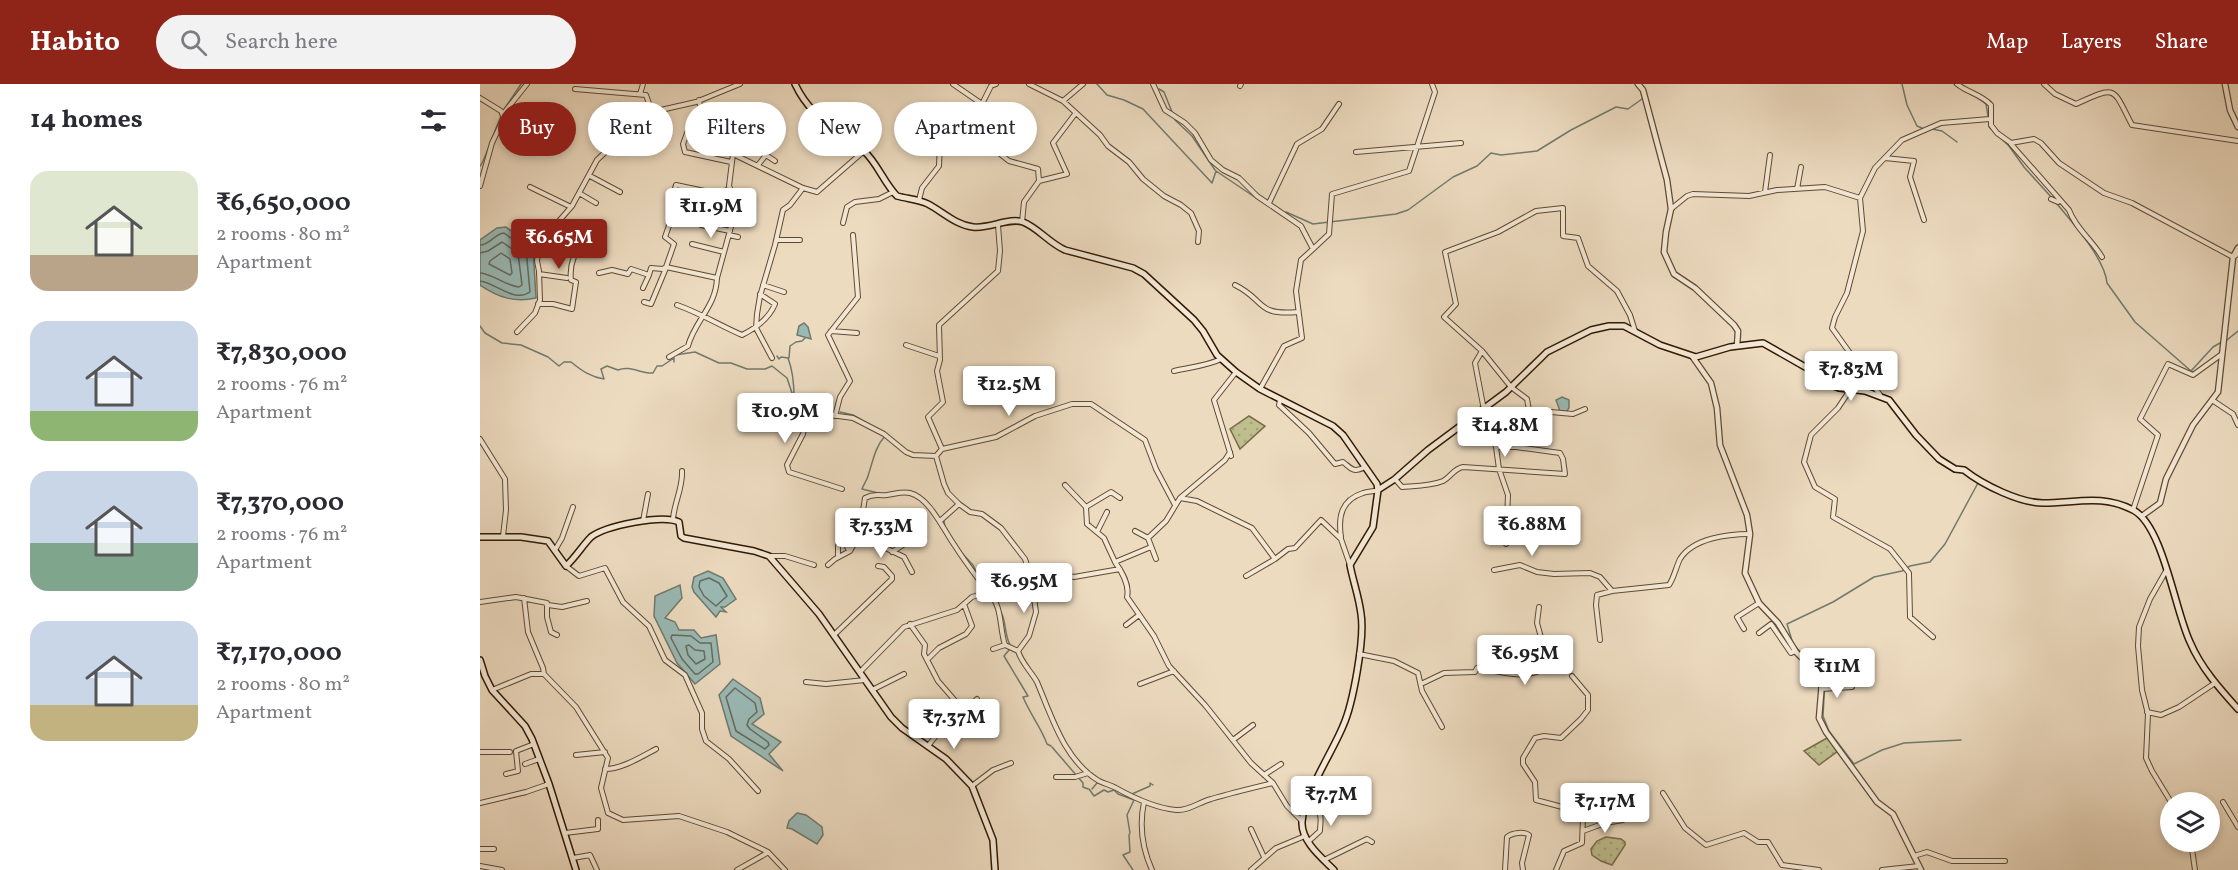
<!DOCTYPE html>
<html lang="en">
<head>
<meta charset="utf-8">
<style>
	:root { --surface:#fff; --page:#f2f2f3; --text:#2b2b33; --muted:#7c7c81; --accent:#8f2418 }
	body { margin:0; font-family:Vollkorn,serif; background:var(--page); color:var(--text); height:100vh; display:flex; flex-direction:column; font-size:22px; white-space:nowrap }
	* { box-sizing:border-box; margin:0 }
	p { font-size:20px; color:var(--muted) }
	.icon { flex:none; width:33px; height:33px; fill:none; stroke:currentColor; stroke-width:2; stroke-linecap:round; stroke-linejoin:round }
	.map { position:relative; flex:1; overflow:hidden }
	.drawer { display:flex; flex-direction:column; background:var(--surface); width:480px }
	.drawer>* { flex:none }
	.guide { position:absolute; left:18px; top:18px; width:570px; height:54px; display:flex; gap:12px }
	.fabs { position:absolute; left:1680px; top:708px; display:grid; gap:12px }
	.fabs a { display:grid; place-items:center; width:60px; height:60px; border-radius:50%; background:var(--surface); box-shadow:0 3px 9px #0003; font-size:30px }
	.price { position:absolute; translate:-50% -51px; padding:0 14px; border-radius:6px; background:#fff; color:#222; font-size:20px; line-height:39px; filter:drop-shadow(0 2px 3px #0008) }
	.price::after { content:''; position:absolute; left:50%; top:36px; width:18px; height:14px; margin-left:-9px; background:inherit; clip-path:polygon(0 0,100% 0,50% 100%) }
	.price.selected { background:var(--accent); color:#fff }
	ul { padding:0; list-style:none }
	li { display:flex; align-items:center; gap:18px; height:150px; padding:0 30px }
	li span { display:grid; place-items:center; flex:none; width:168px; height:120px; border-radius:18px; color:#555 }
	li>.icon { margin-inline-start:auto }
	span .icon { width:72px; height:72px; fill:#fffc; stroke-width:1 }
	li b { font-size:26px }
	h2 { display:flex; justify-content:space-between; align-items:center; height:72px; padding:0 30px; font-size:26px }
	.chip { padding:0 21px; border-radius:27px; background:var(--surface); box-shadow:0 3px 9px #0003; font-size:21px; line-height:54px }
	.chip.selected { background:var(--accent); color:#fff }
	header { display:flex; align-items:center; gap:36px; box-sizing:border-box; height:84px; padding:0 30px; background:var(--accent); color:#fff }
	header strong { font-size:28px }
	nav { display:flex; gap:33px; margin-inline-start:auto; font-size:21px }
	.search { width:420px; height:54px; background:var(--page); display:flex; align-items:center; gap:15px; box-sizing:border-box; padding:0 21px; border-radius:33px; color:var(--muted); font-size:22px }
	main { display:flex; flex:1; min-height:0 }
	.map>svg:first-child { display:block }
	.park { fill:url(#park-dots); stroke:#786c47; stroke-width:1.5 }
	.water { fill:#9abab6; stroke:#707a6d; stroke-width:1.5 }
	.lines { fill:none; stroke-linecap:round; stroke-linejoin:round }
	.shore { stroke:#666a5b; stroke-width:1.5 }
	.stream { stroke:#707a6d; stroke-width:1.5 }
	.minor-casing { stroke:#604a30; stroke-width:6 }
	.tertiary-casing { stroke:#604a30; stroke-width:7 }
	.secondary-casing { stroke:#311900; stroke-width:8 }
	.minor { stroke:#f3e8d6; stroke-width:4 }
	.tertiary { stroke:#f3e8d6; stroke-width:4.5 }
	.secondary { stroke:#f3e8d6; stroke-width:5 }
</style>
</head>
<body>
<header>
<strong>Habito</strong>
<div class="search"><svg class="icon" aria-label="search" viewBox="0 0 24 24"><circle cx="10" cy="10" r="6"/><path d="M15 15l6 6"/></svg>Search here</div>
<nav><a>Map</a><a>Layers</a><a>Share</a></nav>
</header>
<main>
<section class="drawer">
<h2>14 homes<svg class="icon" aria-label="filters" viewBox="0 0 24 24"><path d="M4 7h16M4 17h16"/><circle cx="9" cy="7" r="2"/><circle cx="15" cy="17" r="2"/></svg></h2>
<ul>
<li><span style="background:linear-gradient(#dfe7d0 70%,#b9a48a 0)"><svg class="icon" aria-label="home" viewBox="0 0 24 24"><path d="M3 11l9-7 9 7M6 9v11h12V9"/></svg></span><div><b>₹6,650,000</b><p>2 rooms · 80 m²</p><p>Apartment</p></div></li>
<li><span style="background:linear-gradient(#c9d6e8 75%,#8fb573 0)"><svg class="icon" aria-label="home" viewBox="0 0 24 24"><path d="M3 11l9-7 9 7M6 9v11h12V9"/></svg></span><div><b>₹7,830,000</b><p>2 rooms · 76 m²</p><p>Apartment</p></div></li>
<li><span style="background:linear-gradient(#c9d6e8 60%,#7fa58c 0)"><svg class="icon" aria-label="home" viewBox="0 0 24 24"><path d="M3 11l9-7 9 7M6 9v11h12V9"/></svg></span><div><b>₹7,370,000</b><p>2 rooms · 76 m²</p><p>Apartment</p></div></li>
<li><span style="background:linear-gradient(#c9d6e8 70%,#c2b280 0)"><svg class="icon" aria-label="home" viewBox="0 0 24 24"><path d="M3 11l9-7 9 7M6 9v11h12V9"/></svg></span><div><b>₹7,170,000</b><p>2 rooms · 80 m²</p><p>Apartment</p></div></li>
</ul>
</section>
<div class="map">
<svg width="1758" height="786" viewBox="0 0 1758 786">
	<defs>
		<pattern id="park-dots" width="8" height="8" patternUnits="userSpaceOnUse" patternTransform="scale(1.5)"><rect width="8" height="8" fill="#bebe8e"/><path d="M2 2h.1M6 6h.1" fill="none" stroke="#a4a379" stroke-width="1.8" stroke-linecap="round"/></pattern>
	</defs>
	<rect width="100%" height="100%" fill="#eddbc0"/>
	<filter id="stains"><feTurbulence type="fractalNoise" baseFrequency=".00333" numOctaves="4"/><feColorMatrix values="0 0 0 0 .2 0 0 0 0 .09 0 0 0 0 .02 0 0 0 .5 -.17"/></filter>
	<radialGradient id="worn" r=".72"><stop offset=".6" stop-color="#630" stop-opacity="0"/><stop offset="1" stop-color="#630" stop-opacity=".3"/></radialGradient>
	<!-- park -->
	<path class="park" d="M769,332L785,342L760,365L750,345Z
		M1347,654L1358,667L1339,681L1324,667Z
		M1126,753L1141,755L1145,758V761L1132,781L1121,777L1112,771L1111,765L1117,757Z"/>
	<!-- water -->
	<path class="water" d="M26,143L53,163L56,214C34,219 18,213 0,201V156L17,144Z
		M324,239L328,243L331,255L317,251L319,242Z
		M1082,313L1089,316V324L1084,331L1080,327L1076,316Z
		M228,487L243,494L256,515L245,523H241L246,528L240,527L236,533L214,508L212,503L214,493Z
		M200,501L202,514L185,534L195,538L199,546H214L221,554L236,551L240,580L215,600L197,579L174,532L175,512Z
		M253,595L280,614L284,630L272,640L301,658L289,670L303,687L251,652L239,611Z
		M317,729L326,731L342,743L343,751L337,760L312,745L307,744L309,737Z"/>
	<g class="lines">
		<!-- shore -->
		<path class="shore" d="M0,161C10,161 14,150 24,149L46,165L50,208C34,219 16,199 0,197
			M0,169L8,167L22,158L38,169L42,201L39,203C24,201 13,190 0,189
			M21,169L30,175L32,189L30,191L9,180L10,177Z
			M229,494L239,499L247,512L236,522L224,512L219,503L220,497Z
			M192,551L211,552L220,559H231L233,578L218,590H215L202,575L191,554Z
			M206,562L209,561L215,566L224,567L225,575L216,580L208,571Z
			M255,604L275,619L277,628L269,635L267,641L270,645L288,658L289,661L285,665L256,647L246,613Z"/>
		<!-- stream -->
		<path class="stream" d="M617,0L627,11L644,16L663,25L732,99L736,87L791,124
			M1422,0L1427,21L1437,42L1442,44
			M1474,0L1486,8
			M679,5L684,8L692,28
			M1495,12L1506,20L1508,32
			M25,24L41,0
			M695,36L712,52L735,86
			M1509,38V43L1529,62L1544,83L1572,114
			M1452,45L1462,47L1477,58
			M0,82C4,79 17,40 21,32
			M1577,120C1592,138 1625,175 1627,199L1655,238L1711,287L1733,263L1740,259
			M806,128L833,140L916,130L928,126L973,93L997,82L1011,69L1021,71L1057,67L1091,46L1136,23L1148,25L1162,15
			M0,242L5,249L22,259L41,261L68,273L79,282L84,278H91C102,287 111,293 124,295L121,285L127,282L138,286C150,281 161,290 173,289L177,282H182L194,274V278
			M1747,256L1758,247
			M195,271L215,268L239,279H251L267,285H285L292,282L307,294L315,318L323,326L354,327
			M297,272L299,275L301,273L308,274C313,287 314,301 314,313
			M309,274L310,262L316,258L322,257L325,254
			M360,328L373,331L390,341
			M398,409L382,405C384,400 387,396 388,392C393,377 395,363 405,352
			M464,437L465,443
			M480,467L493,481L498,492L511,504
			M513,509L517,518
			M521,528C527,539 524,553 531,562
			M529,566L524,572L548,612L543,613C550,630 562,645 567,660L571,662
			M1481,656L1424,659L1402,666L1374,680L1349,647L1343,632L1345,595L1313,560L1307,540L1353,518L1394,493L1422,487L1430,482L1450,478L1465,460L1498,399
			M572,663L603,699V703L608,705
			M609,705L614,712L624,706L628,708L634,706L638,710L654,716L647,731L650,749L649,751L650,768L643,771L653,786
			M612,705L617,699
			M652,710L670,702V699L673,701"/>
		<defs>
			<path id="minor" d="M473,0L502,20L511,63
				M549,0L583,17L620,51L628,62L649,78L663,95L684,112L701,121L711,129L719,147L718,158
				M673,0L685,26L705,39L715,49L731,76L743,86L759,94L777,112L821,142L833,165L821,176L816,207L822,254L804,262L780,305
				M1477,0C1488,9 1501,10 1511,21V41L1517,49L1531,59L1554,55L1561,59L1579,79L1624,109L1652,119L1753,173L1758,170
				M1564,0L1575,10L1596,20C1638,1 1632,3 1652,41L1758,57
				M760,2L761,0
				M95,5L166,11L172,28
				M160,10L163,0
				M0,14L21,27L24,34L12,59L0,102
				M219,16L224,44H209L203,60L205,68L251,78
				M583,17L603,0
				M502,20L511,2L516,0
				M23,30L47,0
				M346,39L372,27
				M125,42L149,47
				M1531,60L1589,126C1596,145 1612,156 1622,173
				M876,68L981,59
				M253,70V61
				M1405,74L1434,77L1430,93L1444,136
				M278,81L286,71L295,77
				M110,92L140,108
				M50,103L91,123
				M250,104L242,109H234L196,101L191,117L197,119L185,153L194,160L186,183L237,194L252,139L250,104L249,102L253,70L323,104L337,108L384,67
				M1317,105L1321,83
				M1285,108L1290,71
				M99,109L116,119
				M1571,115L1578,118
				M439,116L442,104L459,82L460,59L511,63L529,77L558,85L559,97
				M789,119L817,60L842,45L859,20
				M1191,125L1207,112L1213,110L1269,112L1297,106L1345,103L1380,114
				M542,138L544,118L559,97L587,90L573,59L595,30
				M363,139L367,123L375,118L399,115L413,108
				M221,141L250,147
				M249,151L258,153
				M296,156H320
				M212,160L244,168
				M833,165L849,150L852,110L929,87L955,8L952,0
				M119,189L132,186L148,190L151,185L169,191L171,184L183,185L186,183
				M59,190L87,194
				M283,201L304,208
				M755,201C786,216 775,232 818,228
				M163,204L169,191
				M164,218L171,220L186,184
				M58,220H73L92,225L96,198L91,196C89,179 95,168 106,154L78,138
				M197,221C220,229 239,241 262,251C276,244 289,235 295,220L280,210
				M351,247L377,249
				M37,248L55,229L60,216L59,187L57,177L59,160L92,122L117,76L136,58L172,28L216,18L260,0
				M426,261L459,272
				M1002,267L995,279L1004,326
				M189,273L208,262C215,236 236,223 237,194
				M292,274L276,244L277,230L280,212L295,161L303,126L310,121L323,104
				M694,287C710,283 727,282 741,275
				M1370,306L1358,324L1331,351L1324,378L1335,403L1355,415L1353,433L1410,465L1429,489L1430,533L1453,553
				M1400,311L1352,244L1355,233L1367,209L1383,147L1380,114L1395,84L1422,56L1461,39L1510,35
				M800,316L799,321L829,349L855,380L863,378C872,385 873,389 885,383
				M1732,316L1753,330L1758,341
				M1105,325L1093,330L1049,326L1047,315L1031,303L1002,267L964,233L976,220L965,168L1018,148L1056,127L1083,124V152L1098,154L1108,182L1137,207L1150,231L1155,247
				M355,332L360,313L370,297L348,251L378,213L373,151
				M0,355L25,395L26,426L23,452
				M1016,363L1019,385L1028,411L1026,460
				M462,365L448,333L463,318L457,287L460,276L459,241L518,187L520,167L518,141
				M751,372L734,316L756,288
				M915,395L922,403C934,402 951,402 963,397C971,393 973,385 983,383L1085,390L1083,375L1080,369L1036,363H1016L999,329
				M585,401L606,423L607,440L624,454L635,478L671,463
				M362,405L309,388L307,381L323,350L328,328L373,334L404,350L426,368L433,371L456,372
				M700,414L717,417L772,444L795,475L766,492
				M695,421L676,385L665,356L611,320H592L555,332L516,353L462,365L456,372L464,400L468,409L479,420L490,428L502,430L521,444L545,475L551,493L508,508C523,522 519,543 525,561L538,567C542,580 551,587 557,598C572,633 584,676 619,697C625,700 631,701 636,704C654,714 675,724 696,726C709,727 719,718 731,715C751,709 772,704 793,699
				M606,423L631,408L640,414
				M1653,426L1678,351L1660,335L1688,280L1713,291L1742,270
				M364,434C369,445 362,455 369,467
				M193,435C194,419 203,404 202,387
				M163,437L168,410
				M460,437L479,420
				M655,447L668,454L686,437L700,414L745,376L750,368
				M617,448L627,428
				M379,451L424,473L432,488
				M861,453C858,433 861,416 883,409C888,407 893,408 898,406
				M668,454L676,475
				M75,466L82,454L93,423
				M412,468L429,457
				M289,472H305L334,481
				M358,472V462
				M795,475L808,465L815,464L841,436L861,455L870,481
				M635,478C642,488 650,501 647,513L674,552L689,582L725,621L771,679L793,699L807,722L822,737
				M348,481L355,475L370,467L379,451L385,414C395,409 397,412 407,411C415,410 422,407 430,409C450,414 464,447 475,462C485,478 497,493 508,508L492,513L477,526L424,543L380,588
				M86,482L99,492L125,484L143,518L169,542L185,576L205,591L222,629V645L226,657L249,675L278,707
				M1014,486L1040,481L1057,488L1074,490L1110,489L1120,493L1132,507
				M1686,487L1670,515L1659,543L1658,562L1662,606L1668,630L1666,674L1672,687L1691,718
				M44,514L48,548L63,584L64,590
				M0,518L36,513L67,519V533L71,548L77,551
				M68,521L82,523L107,517
				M430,540L445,561L444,570L458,597L484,627
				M646,541L659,531
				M1264,545L1257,533L1279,519
				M1279,549L1291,540L1311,569L1315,567
				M354,551L412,495V492L404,483L398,482
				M1120,556L1116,521L1117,511L1132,507L1189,501C1194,494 1196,483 1200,475C1213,454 1248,450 1270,450
				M513,565L525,561
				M538,567L549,552L556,528L551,493L581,487H584L588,492L594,493L640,485
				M879,570L914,577L938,589L942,607L962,643
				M447,576L459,564L486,550L492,542L484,520
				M326,598L346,600L385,596
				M660,600L694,587
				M941,600L964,589L995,588L997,584C1024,587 1044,598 1069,582L1057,539L1059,523
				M1341,605L1372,603
				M12,606L51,590H64L96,623L128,674L121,704L128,729L143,736L199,732L247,748L288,768L305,786
				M392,606L424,590
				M1667,628L1681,631L1699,623L1735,599
				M753,656L773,641
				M448,662L462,644L475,636L497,615
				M0,668H30
				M96,671L125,668
				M45,680L59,675
				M125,685C142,685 161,673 176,665
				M26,690L38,687L36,667L54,660
				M784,691L801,680
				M576,693H595L608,689
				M492,702L513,686L531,679
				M1183,709L1205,744L1226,761L1264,749L1278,758H1288L1302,781L1339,786
				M664,718C659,742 662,764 672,786
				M1743,718L1758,743
				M0,719L46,708L69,700
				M771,745L784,773
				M1103,747L1125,739L1143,736
				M85,749L118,745V736
				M829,757L840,747C840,739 843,731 836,725
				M1711,758L1715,786
				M0,765H14
				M1434,772L1447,768L1472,777H1525
				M93,774L110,771L117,786
				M844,776L887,755L892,758
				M0,782L22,786
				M257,786L287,769
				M771,786L796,764L825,752
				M1025,786L1027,753C1032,749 1044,747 1049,751L1042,779L1043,786
				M1076,786L1084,767L1102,759L1103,732L1101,728L1056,716L1055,698L1043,680V674L1055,654L1064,652L1081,654L1101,635L1108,626V611L1092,592
				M1402,786L1439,782"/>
			<path id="tertiary" d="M1158,0L1163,6L1187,96L1191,125L1186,148L1184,168L1194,190L1215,204L1254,241L1258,247L1257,262
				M1745,0L1750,26L1758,43
				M1212,272L1231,299L1237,324L1240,361L1267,431L1270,450L1265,489L1279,519L1298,539L1316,568L1328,580L1342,598L1339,634L1346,648L1397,718L1413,730L1441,786
				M1662,432L1680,419L1686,395L1713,341L1738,308L1753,173L1758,164"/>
			<path id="secondary" d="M315,0C333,38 357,40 384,67C398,80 404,99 417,112C428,115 438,115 448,120C463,128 476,141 493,143C509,145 530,133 543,138C557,143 569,159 585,166L653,184L664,190L714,236L723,247L737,271L756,288L780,305L853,342L863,351L897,400L898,406L893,443L870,481C873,497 879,513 881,530C885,554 873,620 863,642C852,669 824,710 822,738C821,757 842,774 854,786
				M898,406L915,395L948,366L1026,308L1067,268L1111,246L1129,242H1144L1180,261L1216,273L1250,263L1283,259L1327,284L1348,300L1359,304L1385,307L1409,316L1436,351L1459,375L1475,385L1484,386C1503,401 1540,419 1563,419C1596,419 1622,410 1653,426C1683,441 1695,527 1710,558C1721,584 1740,605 1758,625
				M0,453H41L68,457L86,482C96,473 102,462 111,453C125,442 182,430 199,438L201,452L204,454L274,467L289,472L339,530L411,633L422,644L466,675L492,702L513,756L515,786
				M0,576L5,592L12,606L45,642L52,655L69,700L96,786"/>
		</defs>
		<!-- minor casing -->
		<use href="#minor" class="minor-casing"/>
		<!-- tertiary casing -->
		<use href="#tertiary" class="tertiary-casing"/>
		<!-- secondary casing -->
		<use href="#secondary" class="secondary-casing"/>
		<!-- minor -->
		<use href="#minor" class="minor"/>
		<!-- tertiary -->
		<use href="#tertiary" class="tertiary"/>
		<!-- secondary -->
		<use href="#secondary" class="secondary"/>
	</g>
	<rect width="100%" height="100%" filter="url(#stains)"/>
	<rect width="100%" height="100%" fill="url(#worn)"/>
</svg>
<div class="fabs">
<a><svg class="icon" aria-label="layers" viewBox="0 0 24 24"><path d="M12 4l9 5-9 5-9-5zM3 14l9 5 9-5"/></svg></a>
</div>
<b class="price" style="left:231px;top:155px">₹11.9M</b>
<b class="price selected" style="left:79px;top:186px">₹6.65M</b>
<b class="price" style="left:1371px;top:318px">₹7.83M</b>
<b class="price" style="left:529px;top:333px">₹12.5M</b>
<b class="price" style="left:305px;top:360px">₹10.9M</b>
<b class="price" style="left:1025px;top:374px">₹14.8M</b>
<b class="price" style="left:1052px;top:473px">₹6.88M</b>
<b class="price" style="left:401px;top:475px">₹7.33M</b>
<b class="price" style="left:544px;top:530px">₹6.95M</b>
<b class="price" style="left:1045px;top:602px">₹6.95M</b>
<b class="price" style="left:1357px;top:615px">₹11M</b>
<b class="price" style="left:474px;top:666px">₹7.37M</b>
<b class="price" style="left:851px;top:743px">₹7.7M</b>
<b class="price" style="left:1125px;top:750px">₹7.17M</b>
<div class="guide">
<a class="chip selected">Buy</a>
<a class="chip">Rent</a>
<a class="chip">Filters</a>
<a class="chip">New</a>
<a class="chip">Apartment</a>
</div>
</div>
</main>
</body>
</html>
